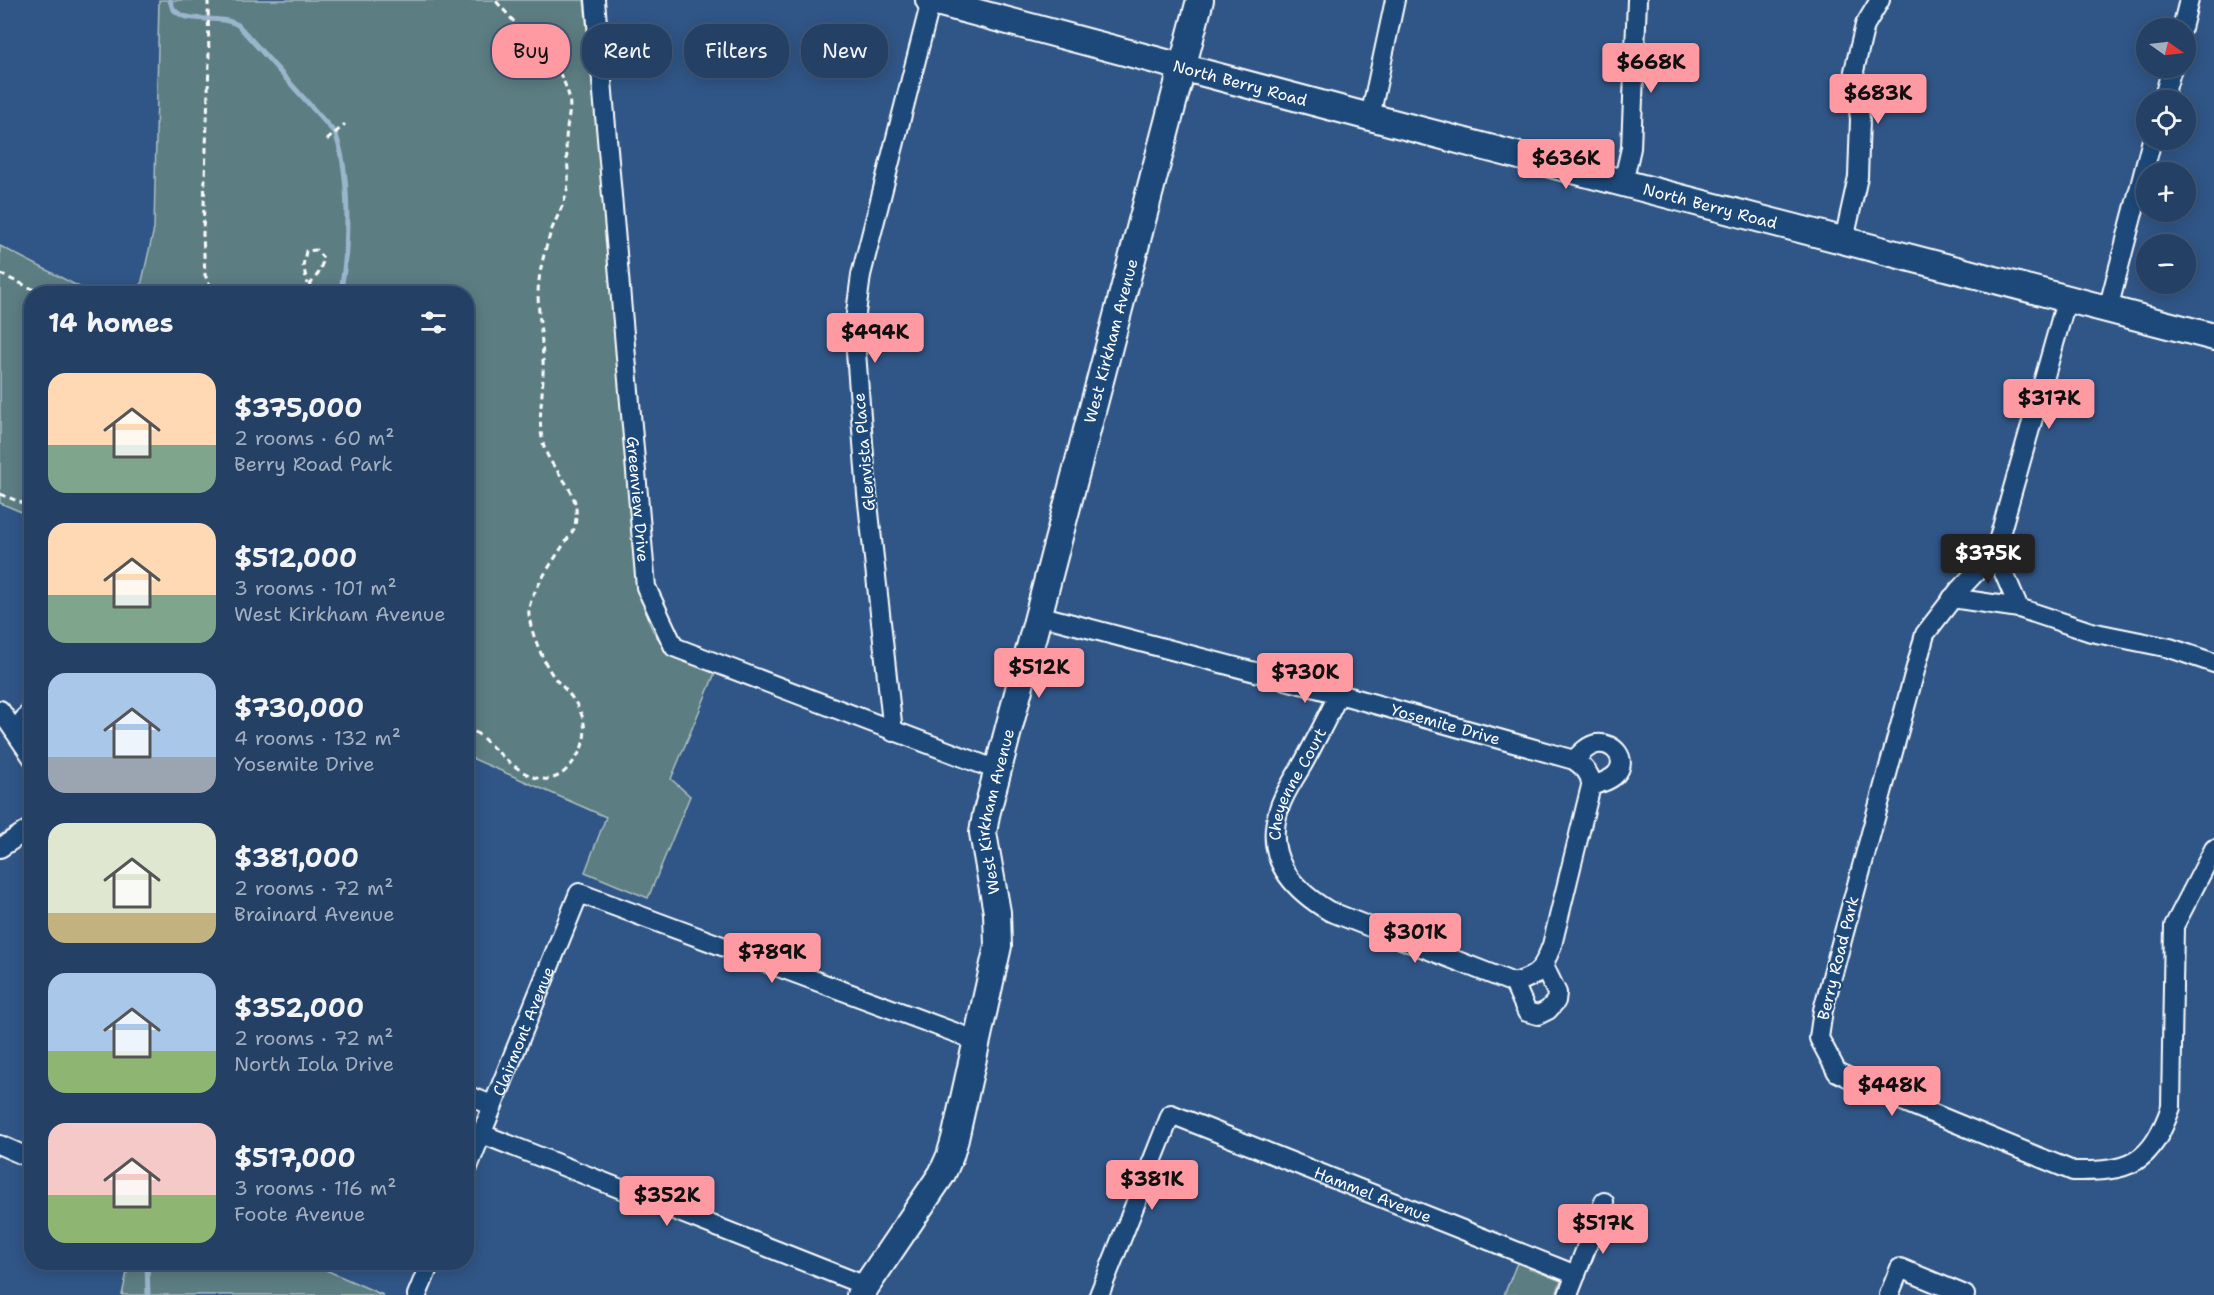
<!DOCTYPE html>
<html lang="en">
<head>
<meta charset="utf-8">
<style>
	:root { --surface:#244065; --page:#304b6e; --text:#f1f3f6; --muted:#a3afbf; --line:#415979; --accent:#ff9aa2 }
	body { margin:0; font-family:"Shantell Sans",sans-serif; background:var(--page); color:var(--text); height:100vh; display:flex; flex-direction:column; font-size:22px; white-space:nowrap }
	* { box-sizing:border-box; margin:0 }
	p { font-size:20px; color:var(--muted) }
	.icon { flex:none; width:33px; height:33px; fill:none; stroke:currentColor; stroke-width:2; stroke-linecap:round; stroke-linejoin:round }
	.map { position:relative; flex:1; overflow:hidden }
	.sheet { position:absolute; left:24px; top:286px; width:450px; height:984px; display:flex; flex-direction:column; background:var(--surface); border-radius:24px; box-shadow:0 3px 15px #0003,0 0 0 2px var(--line) }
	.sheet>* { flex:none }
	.guide { position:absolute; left:492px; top:24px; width:570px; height:54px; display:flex; gap:12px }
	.needle { width:39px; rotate:104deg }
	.fabs { position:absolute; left:2136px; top:18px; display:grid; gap:12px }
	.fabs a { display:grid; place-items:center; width:60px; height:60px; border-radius:50%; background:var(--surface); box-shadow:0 3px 15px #0003,0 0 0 2px var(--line); font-size:30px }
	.price { position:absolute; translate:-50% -51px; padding:0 14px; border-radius:6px; background:var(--accent); color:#111; font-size:20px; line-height:39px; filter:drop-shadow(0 2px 3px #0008) }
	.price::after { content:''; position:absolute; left:50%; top:36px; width:18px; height:14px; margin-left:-9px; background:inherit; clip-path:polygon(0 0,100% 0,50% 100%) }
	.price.selected { background:#222; color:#fff }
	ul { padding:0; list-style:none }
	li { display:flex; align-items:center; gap:18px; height:150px; padding:0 24px }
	li span { display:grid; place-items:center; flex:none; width:168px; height:120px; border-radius:18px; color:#555 }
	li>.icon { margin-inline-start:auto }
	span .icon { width:72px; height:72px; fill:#fffc; stroke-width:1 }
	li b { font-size:26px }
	h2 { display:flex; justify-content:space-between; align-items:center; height:72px; padding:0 24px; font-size:26px }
	.tag { padding:0 21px; border-radius:24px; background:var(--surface); box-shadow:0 3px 15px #0003,0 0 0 2px var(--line); font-size:21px; line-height:54px }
	.tag.selected { background:var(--accent); color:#111 }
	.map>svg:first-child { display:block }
	.green { fill:#5c7d82; stroke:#aebec0; stroke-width:1.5 }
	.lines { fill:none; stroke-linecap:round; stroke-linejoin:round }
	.stream { stroke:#9ab5cc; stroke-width:5 }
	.street-casing { stroke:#fff; stroke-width:22 }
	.secondary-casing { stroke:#fff; stroke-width:30 }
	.path { stroke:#fff; stroke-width:3; stroke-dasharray:6 4.5; stroke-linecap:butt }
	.street { stroke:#1f4a7a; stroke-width:18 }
	.secondary { stroke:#1f4a7a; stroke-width:26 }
	.labels { text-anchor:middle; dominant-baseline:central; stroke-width:4.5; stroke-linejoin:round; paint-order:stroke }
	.street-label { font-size:16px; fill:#fff; stroke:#1f4a7a }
</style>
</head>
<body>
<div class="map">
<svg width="2214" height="1295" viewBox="0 0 2214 1295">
	<rect width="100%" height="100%" fill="#305687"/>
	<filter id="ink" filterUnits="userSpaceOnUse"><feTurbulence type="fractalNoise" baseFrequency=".0167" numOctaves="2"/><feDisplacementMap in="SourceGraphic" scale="12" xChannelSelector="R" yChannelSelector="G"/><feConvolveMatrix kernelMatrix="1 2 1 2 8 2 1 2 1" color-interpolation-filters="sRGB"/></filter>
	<g filter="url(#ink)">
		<!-- green -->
		<path class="green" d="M159,0H584L643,603C655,651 673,653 715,673L671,779L690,796L648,898L585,872L606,817L467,756L466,294H139L154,229Z
			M0,246L93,294H32L31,516L0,503Z
			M129,1263H310L383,1295H122Z
			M1517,1263L1561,1281L1556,1295H1504Z"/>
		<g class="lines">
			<!-- stream -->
			<path class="stream" d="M170,0C175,29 217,12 238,25L335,133C351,173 349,252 340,294
				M147,1263L148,1295"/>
			<defs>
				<g id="street">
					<path id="s1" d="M595,0L646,587L674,647L997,770"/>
					<path d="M2182,28L2189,0"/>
					<path d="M2163,100L2172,68"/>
					<path d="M1370,117L1395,0"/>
					<path d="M1623,183L1631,148L1637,0"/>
					<path d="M1844,240L1858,177L1860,119L1854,71L1865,25L1880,0"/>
					<path d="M2108,309L2152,140"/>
					<path d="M1995,552L2067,298"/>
					<path d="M1952,598L2019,608"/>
					<path id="s2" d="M1038,615L1339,694L1574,760C1583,766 1592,774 1591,786L1552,945C1543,969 1539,976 1514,983L1329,911C1290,888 1264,856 1279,809C1284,792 1297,775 1305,760C1317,738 1328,716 1339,694"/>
					<path d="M2214,663L2170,648L2091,632L2019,608L1995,552L1959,590L1925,634L1823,1010L1819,1038L1837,1072L1873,1089L2073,1171C2130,1172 2151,1164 2171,1107L2174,926L2214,849"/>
					<path d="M0,710L32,757"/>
					<path d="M15,731L32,709"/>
					<path d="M893,732L867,494L856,352V313L861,275L931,1"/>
					<path d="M1574,760C1580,754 1588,745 1597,744C1614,742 1629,760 1616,774C1610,781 1599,783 1591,786"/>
					<path d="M0,848L32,827"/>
					<path d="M1514,983L1527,1012L1538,1015L1548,1010L1556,1001L1557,993L1544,966"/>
					<path d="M466,1095L492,1105"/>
					<path d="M482,1134L866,1286"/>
					<path d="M0,1145L32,1159"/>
					<path id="s3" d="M466,1172L579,893L978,1041"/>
					<path d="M417,1295L430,1263"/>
					<path id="s4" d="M1099,1295L1171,1114L1576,1275"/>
					<path d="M1568,1295L1604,1202"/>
					<path d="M1889,1295L1900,1268L1965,1295"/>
				</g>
				<g id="secondary">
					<path id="s5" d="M929,0L1370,117L2214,337"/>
					<path id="s6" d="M860,1295L942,1174L950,1156L955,1139L998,946L997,912L983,833L986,815L1200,0"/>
				</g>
			</defs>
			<!-- street casing -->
			<use href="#street" class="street-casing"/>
			<!-- secondary casing -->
			<use href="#secondary" class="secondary-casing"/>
			<!-- path -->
			<path class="path" d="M208,0L209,63L203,234L205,275L214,294
				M327,140L345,124
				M0,274L44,294
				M303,294L318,274L324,259L316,250L306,251L303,266L308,284
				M0,494L32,507
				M466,726C474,731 481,736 488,743C507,760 539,795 565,771C590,747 591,720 569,694C565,688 558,683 554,677C544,664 527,625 529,609C531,590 562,548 574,529C586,486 547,474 542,438C538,417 543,395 543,374C544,348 539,322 538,296C538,277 543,256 549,238C553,223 562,210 566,195C571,177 566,159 566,141C567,110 577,106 560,74L495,0"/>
			<!-- street -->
			<use href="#street" class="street"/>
			<!-- secondary -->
			<use href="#secondary" class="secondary"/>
		</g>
	</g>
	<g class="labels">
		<!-- street labels -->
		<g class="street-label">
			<text stroke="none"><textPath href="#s5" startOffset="322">North Berry Road</textPath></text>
			<text stroke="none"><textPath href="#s5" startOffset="808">North Berry Road</textPath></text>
			<text stroke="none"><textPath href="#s6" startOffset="1004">West Kirkham Avenue</textPath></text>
			<text transform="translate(864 452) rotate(-95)">Glenvista Place</text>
			<text stroke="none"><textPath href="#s1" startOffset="501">Greenview Drive</textPath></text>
			<text stroke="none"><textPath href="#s2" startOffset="422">Yosemite Drive</textPath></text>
			<text stroke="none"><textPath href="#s2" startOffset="1161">Cheyenne Court</textPath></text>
			<text stroke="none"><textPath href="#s6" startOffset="518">West Kirkham Avenue</textPath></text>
			<text transform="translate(1838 958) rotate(-76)">Berry Road Park</text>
			<text stroke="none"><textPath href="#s3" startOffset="152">Clairmont Avenue</textPath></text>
			<text stroke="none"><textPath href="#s4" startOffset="412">Hammel Avenue</textPath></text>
		</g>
	</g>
</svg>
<div class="fabs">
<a><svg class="needle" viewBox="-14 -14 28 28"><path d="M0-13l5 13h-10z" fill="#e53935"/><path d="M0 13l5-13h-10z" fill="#a3afbf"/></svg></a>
<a><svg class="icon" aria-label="locate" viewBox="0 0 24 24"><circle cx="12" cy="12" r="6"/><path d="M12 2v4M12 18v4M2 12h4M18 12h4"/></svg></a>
<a>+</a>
<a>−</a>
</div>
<b class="price" style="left:1651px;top:94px">$668K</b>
<b class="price" style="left:1878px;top:125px">$683K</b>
<b class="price" style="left:1566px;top:190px">$636K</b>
<b class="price" style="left:875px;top:364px">$494K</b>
<b class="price" style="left:2049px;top:430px">$317K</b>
<b class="price selected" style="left:1988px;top:585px">$375K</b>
<b class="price" style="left:1039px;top:699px">$512K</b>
<b class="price" style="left:1305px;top:704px">$730K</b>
<b class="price" style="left:1415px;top:964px">$301K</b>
<b class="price" style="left:772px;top:984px">$789K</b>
<b class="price" style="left:1892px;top:1117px">$448K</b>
<b class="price" style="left:1152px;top:1211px">$381K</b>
<b class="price" style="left:667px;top:1227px">$352K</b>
<b class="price" style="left:1603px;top:1255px">$517K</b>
<div class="guide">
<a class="tag selected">Buy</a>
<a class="tag">Rent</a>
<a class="tag">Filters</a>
<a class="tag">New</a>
</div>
<section class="sheet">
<h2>14 homes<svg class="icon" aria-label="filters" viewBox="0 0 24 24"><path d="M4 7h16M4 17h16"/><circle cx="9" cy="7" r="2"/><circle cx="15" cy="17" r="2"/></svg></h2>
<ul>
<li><span style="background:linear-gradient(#ffd9b3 60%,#7fa58c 0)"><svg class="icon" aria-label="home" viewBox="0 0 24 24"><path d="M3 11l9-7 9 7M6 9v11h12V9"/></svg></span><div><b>$375,000</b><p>2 rooms · 60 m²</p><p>Berry Road Park</p></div></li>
<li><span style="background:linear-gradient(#ffd9b3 60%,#7fa58c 0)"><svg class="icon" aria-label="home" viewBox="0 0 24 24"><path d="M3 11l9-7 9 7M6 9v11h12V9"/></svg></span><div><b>$512,000</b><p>3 rooms · 101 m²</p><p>West Kirkham Avenue</p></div></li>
<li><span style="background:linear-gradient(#a9c7e8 70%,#9aa5b1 0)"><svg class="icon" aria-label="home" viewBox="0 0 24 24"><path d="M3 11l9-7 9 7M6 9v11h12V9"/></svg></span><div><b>$730,000</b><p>4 rooms · 132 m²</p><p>Yosemite Drive</p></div></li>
<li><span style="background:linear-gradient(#dfe7d0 75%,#c2b280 0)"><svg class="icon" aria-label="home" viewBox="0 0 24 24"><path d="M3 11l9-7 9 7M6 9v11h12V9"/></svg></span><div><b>$381,000</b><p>2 rooms · 72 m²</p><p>Brainard Avenue</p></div></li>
<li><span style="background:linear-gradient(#a9c7e8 65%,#8fb573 0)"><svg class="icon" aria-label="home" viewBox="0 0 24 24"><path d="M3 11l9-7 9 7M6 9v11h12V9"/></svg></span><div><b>$352,000</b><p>2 rooms · 72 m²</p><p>North Iola Drive</p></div></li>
<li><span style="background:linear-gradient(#f6c9c9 60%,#8fb573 0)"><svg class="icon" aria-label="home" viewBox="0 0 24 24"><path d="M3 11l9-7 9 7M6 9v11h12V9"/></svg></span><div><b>$517,000</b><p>3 rooms · 116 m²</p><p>Foote Avenue</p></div></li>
</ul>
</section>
</div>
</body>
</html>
